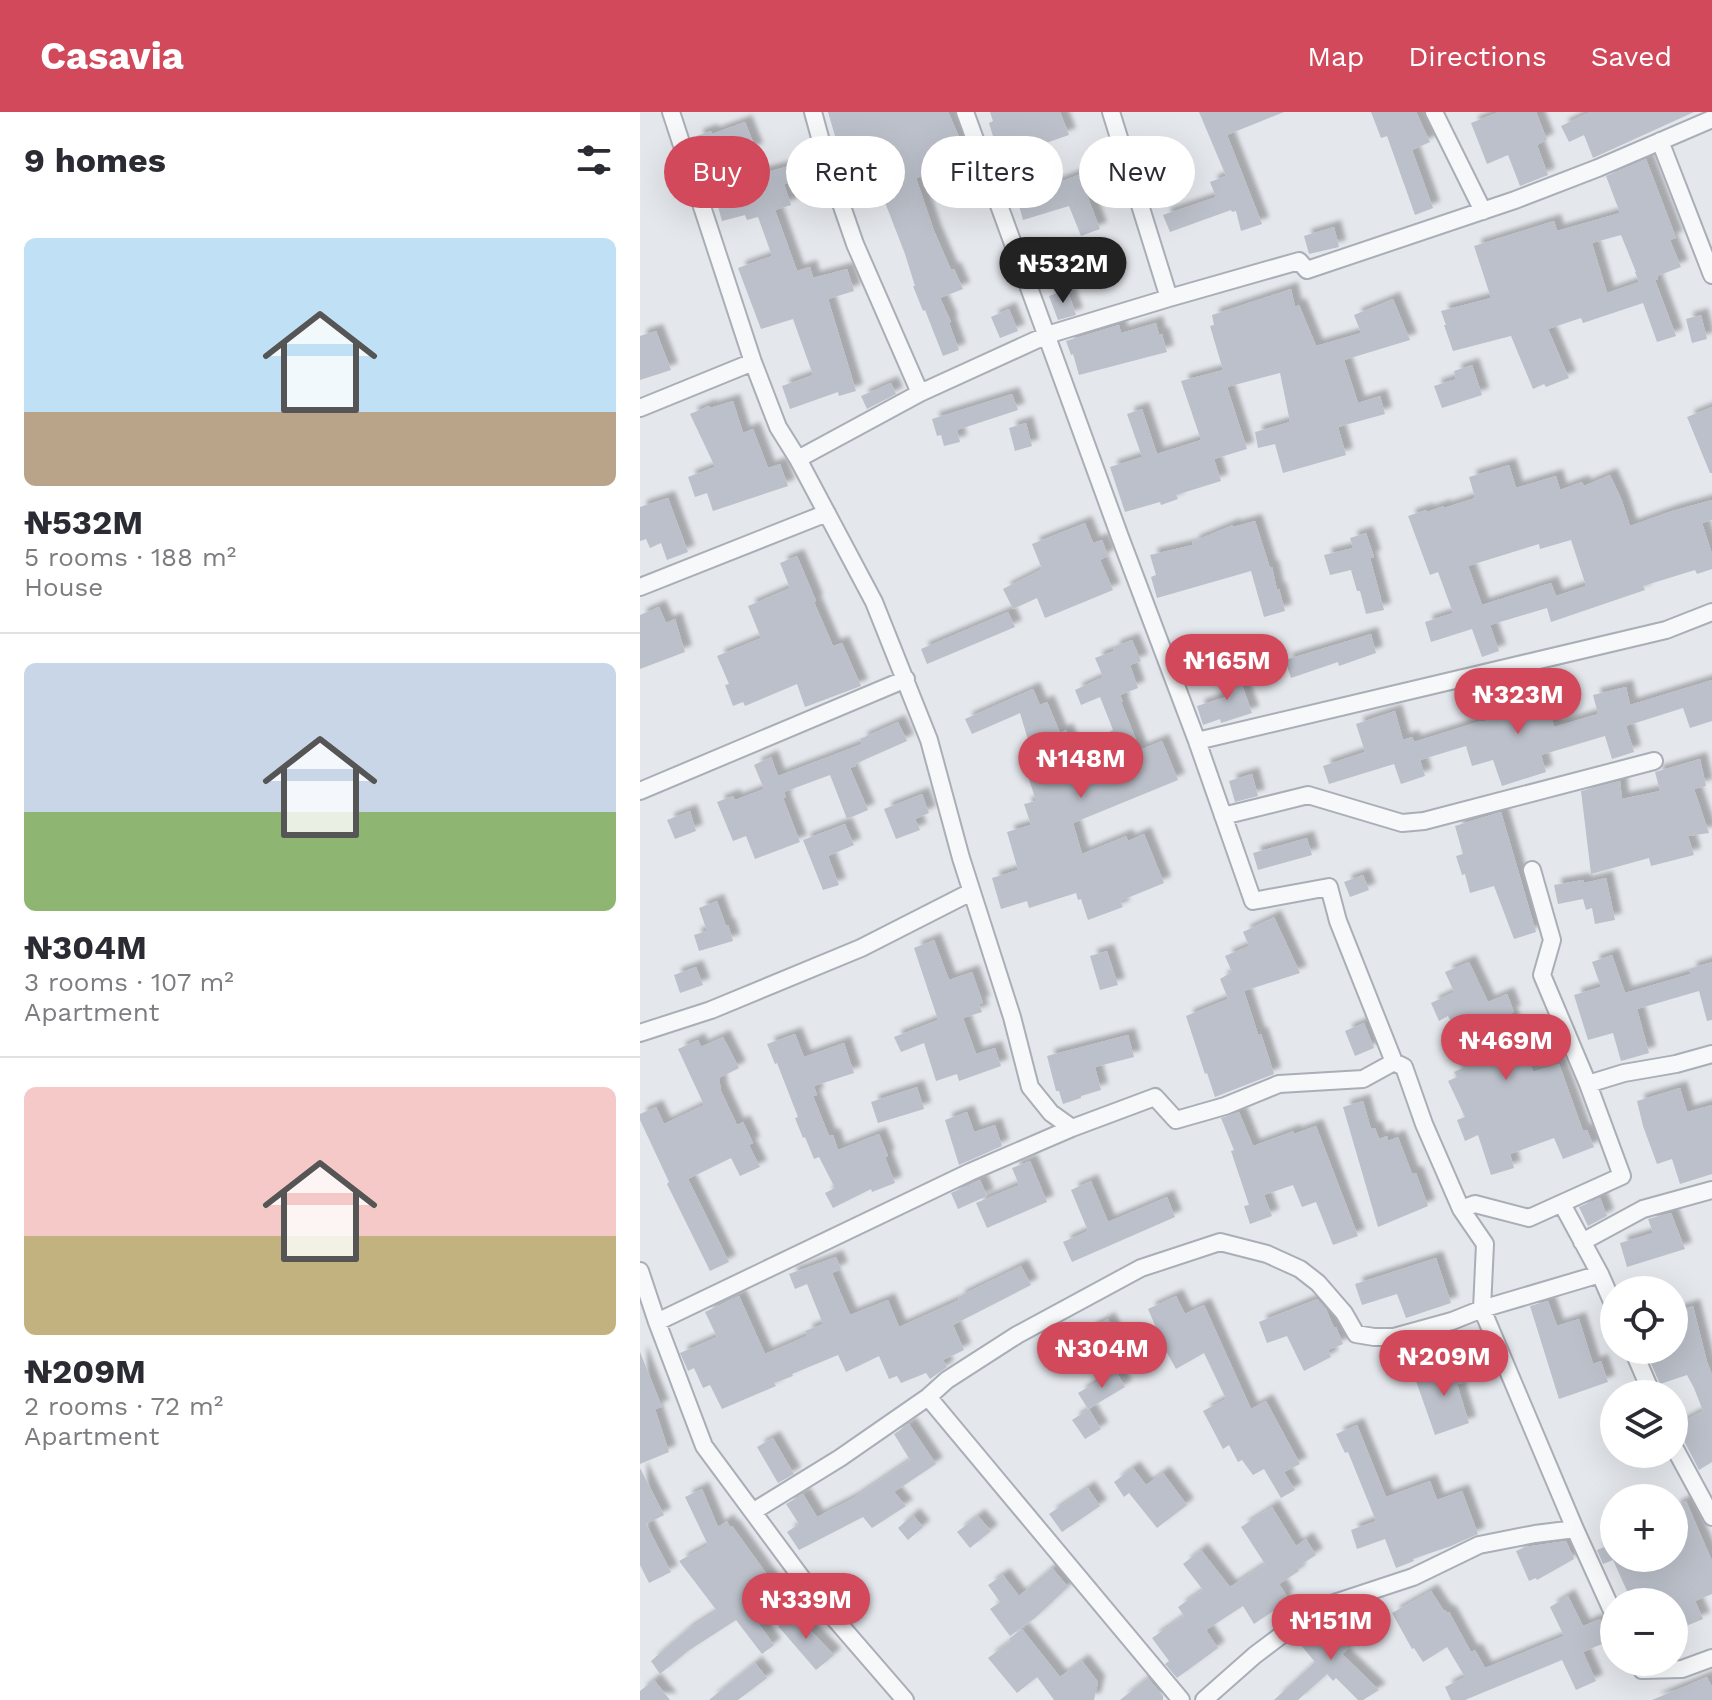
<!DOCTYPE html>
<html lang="en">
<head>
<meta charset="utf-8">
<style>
	:root { --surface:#fff; --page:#f7f7f7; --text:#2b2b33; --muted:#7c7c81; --line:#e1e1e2; --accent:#d1495b }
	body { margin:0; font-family:"Work Sans",sans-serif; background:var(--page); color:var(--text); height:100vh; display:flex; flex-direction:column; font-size:30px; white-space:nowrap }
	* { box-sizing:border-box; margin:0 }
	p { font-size:26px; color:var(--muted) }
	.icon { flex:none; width:44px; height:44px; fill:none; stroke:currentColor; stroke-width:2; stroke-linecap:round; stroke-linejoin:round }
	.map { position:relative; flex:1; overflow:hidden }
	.drawer { display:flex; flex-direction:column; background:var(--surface); width:640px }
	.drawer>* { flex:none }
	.banner { position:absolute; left:24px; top:24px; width:760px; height:72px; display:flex; gap:16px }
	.fabs { position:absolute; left:960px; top:1164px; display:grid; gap:16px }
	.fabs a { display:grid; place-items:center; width:88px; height:88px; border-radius:50%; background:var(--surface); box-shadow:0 8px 32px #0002; font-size:40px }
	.price { position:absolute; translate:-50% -68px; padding:0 18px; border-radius:28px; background:var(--accent); color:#fff; font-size:26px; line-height:52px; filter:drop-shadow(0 2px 4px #0008) }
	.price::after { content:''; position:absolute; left:50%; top:48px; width:24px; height:18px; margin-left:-12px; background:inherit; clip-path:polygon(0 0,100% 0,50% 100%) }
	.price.on { background:#222; color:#fff }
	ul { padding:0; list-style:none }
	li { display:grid; align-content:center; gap:16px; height:424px; padding:0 24px }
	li+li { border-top:2px solid var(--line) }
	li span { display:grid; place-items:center; height:248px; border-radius:12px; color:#555 }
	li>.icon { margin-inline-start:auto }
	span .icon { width:144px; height:144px; fill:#fffc; stroke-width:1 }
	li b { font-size:34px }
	h2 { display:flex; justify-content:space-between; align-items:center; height:96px; padding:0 24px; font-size:34px }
	.pill { padding:0 28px; border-radius:36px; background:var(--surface); box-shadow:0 8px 32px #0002; font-size:28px; line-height:72px }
	.pill.on { background:var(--accent); color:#fff }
	header { display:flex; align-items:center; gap:48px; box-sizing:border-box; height:112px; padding:0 40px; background:var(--accent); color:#fff }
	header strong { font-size:38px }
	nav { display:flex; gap:44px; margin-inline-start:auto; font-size:28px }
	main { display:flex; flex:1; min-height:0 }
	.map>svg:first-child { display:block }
	.building { fill:#bbc0ca; fill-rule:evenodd; filter:url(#shadow) }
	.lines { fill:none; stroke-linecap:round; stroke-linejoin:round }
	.street-casing { stroke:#a9aeb7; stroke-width:20 }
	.street { stroke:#f7f8fa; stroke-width:16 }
</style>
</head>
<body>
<header>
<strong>Casavia</strong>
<nav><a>Map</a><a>Directions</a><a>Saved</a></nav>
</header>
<main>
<section class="drawer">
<h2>9 homes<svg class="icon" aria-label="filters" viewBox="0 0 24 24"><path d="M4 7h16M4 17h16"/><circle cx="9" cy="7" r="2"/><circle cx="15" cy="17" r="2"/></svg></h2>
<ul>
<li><span style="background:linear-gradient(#bfe0f5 70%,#b9a48a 0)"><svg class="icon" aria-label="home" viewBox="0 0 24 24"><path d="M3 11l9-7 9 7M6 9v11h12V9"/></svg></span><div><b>₦532M</b><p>5 rooms · 188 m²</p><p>House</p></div></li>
<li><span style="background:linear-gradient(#c9d6e8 60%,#8fb573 0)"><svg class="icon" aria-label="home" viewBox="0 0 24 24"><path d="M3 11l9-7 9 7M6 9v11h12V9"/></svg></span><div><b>₦304M</b><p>3 rooms · 107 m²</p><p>Apartment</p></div></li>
<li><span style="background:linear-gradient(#f6c9c9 60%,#c2b280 0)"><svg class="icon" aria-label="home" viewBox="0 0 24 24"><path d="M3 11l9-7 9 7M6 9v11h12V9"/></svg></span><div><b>₦209M</b><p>2 rooms · 72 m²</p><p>Apartment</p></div></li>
</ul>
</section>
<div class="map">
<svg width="1072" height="1588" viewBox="0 0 1072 1588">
	<defs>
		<filter id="shadow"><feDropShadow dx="7" dy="-7" stdDeviation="2" flood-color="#0004"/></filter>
	</defs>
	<rect width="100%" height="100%" fill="#e4e7ec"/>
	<!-- building -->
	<path class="building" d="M188,0H308L323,34L327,51L276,66L294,119L311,158L314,157L323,177L300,186L311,210L309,211L319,238L303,244L285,198L283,199L273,174H275L265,142L241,80L272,68L262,70L253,33L217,44L221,52L201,57L196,42L200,41Z
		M350,0H420L429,23L397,34L398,35L360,47L349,11L353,9Z
		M559,0H644L587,23L622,112L601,119L596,99L592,100L591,98L530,120L523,103L576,85L570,70L586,64Z
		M731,0H776L790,30L772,38L793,96L775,103L747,24L741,26Z
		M859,0H896L907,28L897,33L908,63L880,74L868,43L847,52L831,11Z
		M950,0H1054L953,46L944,23L929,30L921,14Z
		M105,10L116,38L98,46L92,34L62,42L56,24L71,19L72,22Z
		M175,47L179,63L144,72L151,93L135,98L157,159L170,155L173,166L207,157L214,179L188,187L216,279L199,284L198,280L150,297L142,274L173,263L153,207L121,217L98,156L132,144L118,105L107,108L105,103L82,109L77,91L111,82L105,66Z
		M1006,47L1036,126L1030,128L1041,155L1017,164L1018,167L1015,168L1036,224L1017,230L1003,191L943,211L941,206L908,217L929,266L906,275L904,272L893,277L871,224L813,239L804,213H806L801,199L851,186L834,134L914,109L917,119L980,101L966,64ZM981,123L996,160H995L999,170L967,181L952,131Z
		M475,49L479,61L445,78L460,117L441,124L429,94L383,108L377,86L405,78L404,76Z
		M694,115L699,135L669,142L664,124Z
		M427,177L436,203L418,208L409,184Z
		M651,177L655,195L659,193L676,234L721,221L714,203L753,187L770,228L704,248L718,291L740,284L745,302L698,315L706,343L643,361L635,332L618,336L615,320L650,310L640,261L587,275L607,337L574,347L581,369L536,383L538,387L521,393L520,390L485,400L470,355L502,345L487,302L502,297L517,342L561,328L541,269L583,258L570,214L574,213L572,203Z
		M369,197L378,219L360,226L351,205Z
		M1061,203L1067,227L1052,231L1046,207Z
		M516,211L519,223L522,222L527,240L439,263L433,242L431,243L426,229L479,213L481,221Z
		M16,219L31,258L0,268V224Z
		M832,253L842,283L802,296L794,274L816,267L814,259Z
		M251,271L256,282L227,297L221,284Z
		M372,282L378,298L317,318L320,330L304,334L301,323L297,324L292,307Z
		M93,289L103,321L113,317L128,356L140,352L148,374L73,399L67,381L55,385L48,365L75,355L50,302L69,294L70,296Z
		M1072,295V361H1070L1047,305Z
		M386,311L392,334L375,339L369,316Z
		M869,353L876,376L916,364L920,378L942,370L944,374L970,363L982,389L990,414L1032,399L1072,388V408L1062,411L1072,442V457L1057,462L1055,458L1003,474L1005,478L911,510L907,496L850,513L859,539L842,545L832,517L791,530L785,510L813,501L798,460L790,463L768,404L786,398L787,400L804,394V396L835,386L829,365ZM931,428L946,474L916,484L911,471L842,493L828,454L899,432L900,437Z
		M28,386L48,440L27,448L21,431L10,436L6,427L0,429V395Z
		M615,409L630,456L632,455L637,478L639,477L645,499L624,505L611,459L517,486L511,465L516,463L510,443L553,433L552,430L593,413V415Z
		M445,411L453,431L462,428L468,444L460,448L473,478L405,506L397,486L373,497L363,477L402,457L392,432Z
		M726,421L734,445L730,446L744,498L726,502L720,479H717L711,458L690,463L684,443L713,436L710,426Z
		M157,444L176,489L174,490L193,534L202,531L221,574L165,595L157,572L105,594L103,590L93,594L85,573L89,572L77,544L121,526L108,494L150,476L140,451Z
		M19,495L26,511L35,507L45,540L0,557V503Z
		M368,500L375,515L287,552L281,537Z
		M731,522L736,541L699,554L698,550L651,566L645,548Z
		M492,528L501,549L490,553L498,576L480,583L483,590H481L500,638L522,629L538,668L433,711L442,742L486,724L488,729L504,722L524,771L480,789L483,795L448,808L441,787L438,788L436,781L389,796L387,789L361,797L352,766L378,758L367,720L391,713L384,692L396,689L388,664L398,661L380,601L332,622L325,607L393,577L400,593L407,590L420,621L426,618L437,648L475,634L469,620L473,618L460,585L441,593L435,578L463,565L455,546L474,539L473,535Z
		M597,559L612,601L581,611L580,607L563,613L557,594L586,585L579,565Z
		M1072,568V609L1050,616L1043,596L986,614L994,640L972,647L965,624L901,643L906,660L862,674L853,648L832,654L826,634L780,648L785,664L761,672L754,652L689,672L683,654L725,640L716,612L755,599L763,628L772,625L774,630L841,609V610L908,593L914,615L958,602L953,583L986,575L990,593Z
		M258,610L267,629L215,652L216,654L210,656L228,698L207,707L190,663L144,680L146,685L143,686L160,730L115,747L106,724L93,729L77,690L93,684L95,688L124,677L114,653L131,645L138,664L222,632L220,627Z
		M1060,647L1066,674L1054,677L1069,721L1048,724L1054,743L1011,754L1009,746L951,762L941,679L980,669L982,687L1020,679L1015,660Z
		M612,662L618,684L595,690L589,669Z
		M282,682L289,701L275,707L280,718L256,727L244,697Z
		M50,699L56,719L35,727L27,708Z
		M861,700L896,820L874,827L854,774L830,781L825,762L822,763L816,744L823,742L815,714Z
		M205,712L214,733L188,744L199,773L183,778L163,728Z
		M667,726L672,743L618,758L613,741Z
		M723,763L729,778L710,785L704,770Z
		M966,766L975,808L955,812L952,796L946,798L943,787L918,792L914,773L943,768L944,771Z
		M77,789L86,814L88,813L93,829L59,839L54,823L67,819L59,796Z
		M634,805L660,861L604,879L618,922H621L634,962L575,985L567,961L565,962L546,904L588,887L580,867L592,860L585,844L609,834L603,820Z
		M294,828L309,868L332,860L343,891L339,892L342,900L323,906L336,942L355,936L361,954L319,969L317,962L296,969L284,931L261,940L254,925L298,908L274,836Z
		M467,839L478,873L460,878L450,844Z
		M972,843L985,881L1051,862L1049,857L1072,850V908L1067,909L1059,879L997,897L1009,941L981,949L973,921L948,928L934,883L961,875L952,850Z
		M829,850L848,890L867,882L874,900L870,902L889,954H891L893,960L919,952L943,1019L947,1018L954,1035L923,1047L914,1026L870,1042L874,1056L851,1063L838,1023L825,1029L817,1008L825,1005L808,969L817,965L814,960L847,946L831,908L814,915L808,904L799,909L791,891L814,880L805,860Z
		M56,855L63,873L40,881L34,863Z
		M724,911L734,936L715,944L705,919Z
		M155,922L164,945L204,931L214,961L174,974L177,983L173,984L189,1024L193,1023L198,1038L239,1022L248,1044L245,1045L255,1071L232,1080L231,1077L193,1096L185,1081L195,1076L179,1045L174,1047L165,1025L163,1026L155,1006L158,1005L137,951L135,952L127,932Z
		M488,923L494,945L455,955L461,978L441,984V986L423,992L419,979H416L407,944Z
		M83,925L99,956L79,966L81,979L97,1013L103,1010L113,1031L109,1033L120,1055L100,1064L91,1046L48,1067L89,1150L70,1159L27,1072L29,1070L0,1008V1002L16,995L24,1012L64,993L38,937L58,928L61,935Z
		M277,975L284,997L238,1011L231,990Z
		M1040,976L1047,1000L1072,993V1062L1040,1072L1032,1047L1017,1052L1003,1014L997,989Z
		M723,989L731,1017L735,1016L739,1027L747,1024L748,1029L758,1025L772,1062L776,1061L788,1094L738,1115L703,995Z
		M327,1000L334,1020L355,1013L362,1034L319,1053L305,1008Z
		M599,1000L613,1034L654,1019V1022L676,1014L718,1124L693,1133L676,1090L662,1095L653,1073L624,1083L632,1104L610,1112L604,1094L609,1093L591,1039L594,1038L581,1006Z
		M390,1049L407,1090L347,1116L336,1091L379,1073L372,1056Z
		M340,1068L347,1084L318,1097L311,1081Z
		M451,1069L468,1110L527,1085L535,1105L432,1150L423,1130L448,1119L431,1078Z
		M960,1086L967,1104L948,1114L939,1095Z
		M1031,1101L1045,1137L987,1155L980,1131L1013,1121L1008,1107Z
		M196,1145L201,1157L192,1161L210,1203L248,1188L259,1215L319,1188L318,1185L381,1154L391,1173L313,1213L324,1238L303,1248L307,1255L290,1267L286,1261L261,1271L257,1264L249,1267L239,1244L206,1260L198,1243L152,1262L153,1264L134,1271L136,1274L82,1297L70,1273L63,1276L54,1256L48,1259L40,1241L77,1225L65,1200L99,1184L125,1242L167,1224L165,1219L183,1212L167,1172L155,1177L149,1162Z
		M796,1146L811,1191L766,1206L757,1182L722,1193L715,1172Z
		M536,1184L545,1202L564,1193L611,1297L626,1289L660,1352L644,1360L655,1378L641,1386L624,1357L613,1363L602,1348L598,1350L589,1333L583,1337L563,1299L586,1287L564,1241L536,1257L526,1239L508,1197Z
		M677,1187L686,1197L694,1216L696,1215L703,1232L688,1238L691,1245L664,1259L647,1224L627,1231L619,1210Z
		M908,1189L917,1214L939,1207L953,1252L961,1249L968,1270L919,1287L890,1194Z
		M1053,1194L1067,1250L1072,1263V1350L1059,1358L1036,1313L1063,1299L1054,1276L1047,1263L1020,1272L1010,1249L1034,1241V1200Z
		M468,1207L479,1229L459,1239L448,1218Z
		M0,1240L22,1295L15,1297L29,1340L0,1352Z
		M823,1251L829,1270L817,1272L829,1311L795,1323L775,1266Z
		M476,1259L485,1275L448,1297L438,1281Z
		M449,1297L461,1317L445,1327L432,1308Z
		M269,1312L296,1352L254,1380L266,1394L232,1416L223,1405L159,1438L147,1420L159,1412L146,1392L163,1382L177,1405L212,1387L270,1348L254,1322Z
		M717,1313L746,1385L790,1369L797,1388L822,1379L838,1422L811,1434L773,1447L774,1449L756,1456L745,1427L717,1437L711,1418L736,1409L708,1340L705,1341L696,1322Z
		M133,1326L154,1362L138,1371L117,1335Z
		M0,1356L24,1403L6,1412L31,1460L9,1471L0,1453Z
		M493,1356L506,1373L523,1361L547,1393L517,1416L489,1381L484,1385L474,1370Z
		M448,1376L460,1394L422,1420L409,1402Z
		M62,1377L78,1415L87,1409L90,1415L92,1414L136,1475L107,1496L134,1533L122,1542L96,1508L48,1539L20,1562L11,1549L47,1518L77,1499L39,1449L68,1433L45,1385Z
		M1046,1389L1072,1449V1482L1055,1489L1063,1507L1034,1519V1490H992L973,1448L963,1452L957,1438L974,1431V1446H1034V1395Z
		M632,1395L656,1434L666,1427L676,1443L657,1455L659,1459L639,1472L647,1484L643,1487L645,1491L614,1512L603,1494L566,1518L578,1536L537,1566L525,1552L529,1549L512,1526L544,1504L538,1495L563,1478L543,1452L561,1438L590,1475L625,1452L601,1415Z
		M273,1403L283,1415L268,1428L258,1416Z
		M338,1404L351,1419L330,1436L317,1420Z
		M926,1429L934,1447L897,1468L896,1466L889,1469L876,1439L885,1435Z
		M412,1456L428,1475L395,1506L370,1524L350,1497L360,1490L348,1473L363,1463L379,1484Z
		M791,1479L804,1499L805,1498L807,1501L809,1500L831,1540L835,1538L845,1556L924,1524L910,1495L928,1484L943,1514L960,1507L969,1529L943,1540L956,1569L936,1578L922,1548L825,1588H811L805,1575L825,1565L807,1535L783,1550L774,1536L772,1537L752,1501Z
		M153,1500L194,1543L176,1558L138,1514Z
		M701,1500L721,1527L702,1542L739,1578L723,1588H718L696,1566L693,1569L687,1562L658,1588H634L675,1550L659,1531Z
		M382,1517L420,1565L442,1549L458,1570L454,1588H414L397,1565L377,1581L348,1546L371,1529L369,1527Z
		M115,1551L127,1566L98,1588H69Z
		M1067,1565L1072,1575V1588H1012Z
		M508,1566L523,1584V1588H480Z
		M14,1568L30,1588H0V1579Z"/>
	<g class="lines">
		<defs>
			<path id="street" d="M31,0L113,250L138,315L158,347L234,490L289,628L321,746L372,905L390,975L411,1001L432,1016
				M173,0L187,51L215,132L280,281
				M325,0L480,425L557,629L613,789L689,775L698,809L754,950L764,955L784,1012L821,1097L845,1132L842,1197L935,1417L974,1503
				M471,0L529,186
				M794,0L843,99
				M1020,29L1072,163
				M0,296L113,250
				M158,347L280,281L407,223L529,186L659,149L667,158L875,88L958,56L1072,7
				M0,475L187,401
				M557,629L1026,518L1072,500
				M0,679L266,567
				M583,704L668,683L762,711L784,709L1014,649
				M892,758L912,828L902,863L948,972
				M0,921L71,898L221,836L331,780
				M922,1092L960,1162L974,1194
				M821,1097L835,1092L889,1106L982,1064L948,972L984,961L1036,952L1072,942
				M942,1130L1003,1097L1072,1078
				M0,1159L17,1210L64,1334L175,1484L265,1588
				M17,1210L330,1060L432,1016L515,985L536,1008L585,994L639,972L723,967L754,950
				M993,1238L1012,1282
				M288,1285L541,1588
				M1034,1335L1072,1405
				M114,1399L200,1346L288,1285L307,1268L377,1223L501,1156L580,1130L627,1142L660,1157L678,1171L704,1201L716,1222L734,1225H754L812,1209L842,1197L960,1162
				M998,1550L1002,1558L1042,1557L1072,1546
				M564,1588L615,1543L676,1497L773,1465L839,1433L895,1422L935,1417"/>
		</defs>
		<!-- street casing -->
		<use href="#street" class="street-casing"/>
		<!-- street -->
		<use href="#street" class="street"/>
	</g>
</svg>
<div class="fabs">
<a><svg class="icon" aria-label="locate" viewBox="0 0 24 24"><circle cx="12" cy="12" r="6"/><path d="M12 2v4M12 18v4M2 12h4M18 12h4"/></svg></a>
<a><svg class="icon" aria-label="layers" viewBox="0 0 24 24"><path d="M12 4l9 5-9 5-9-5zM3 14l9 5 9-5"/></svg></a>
<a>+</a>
<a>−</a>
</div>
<b class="price on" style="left:423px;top:193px">₦532M</b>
<b class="price" style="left:587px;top:590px">₦165M</b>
<b class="price" style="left:878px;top:624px">₦323M</b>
<b class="price" style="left:441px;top:688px">₦148M</b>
<b class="price" style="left:866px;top:970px">₦469M</b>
<b class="price" style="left:462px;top:1278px">₦304M</b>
<b class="price" style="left:804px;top:1286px">₦209M</b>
<b class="price" style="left:166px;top:1529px">₦339M</b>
<b class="price" style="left:691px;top:1550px">₦151M</b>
<div class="banner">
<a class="pill on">Buy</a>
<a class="pill">Rent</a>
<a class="pill">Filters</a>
<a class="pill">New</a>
</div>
</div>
</main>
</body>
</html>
